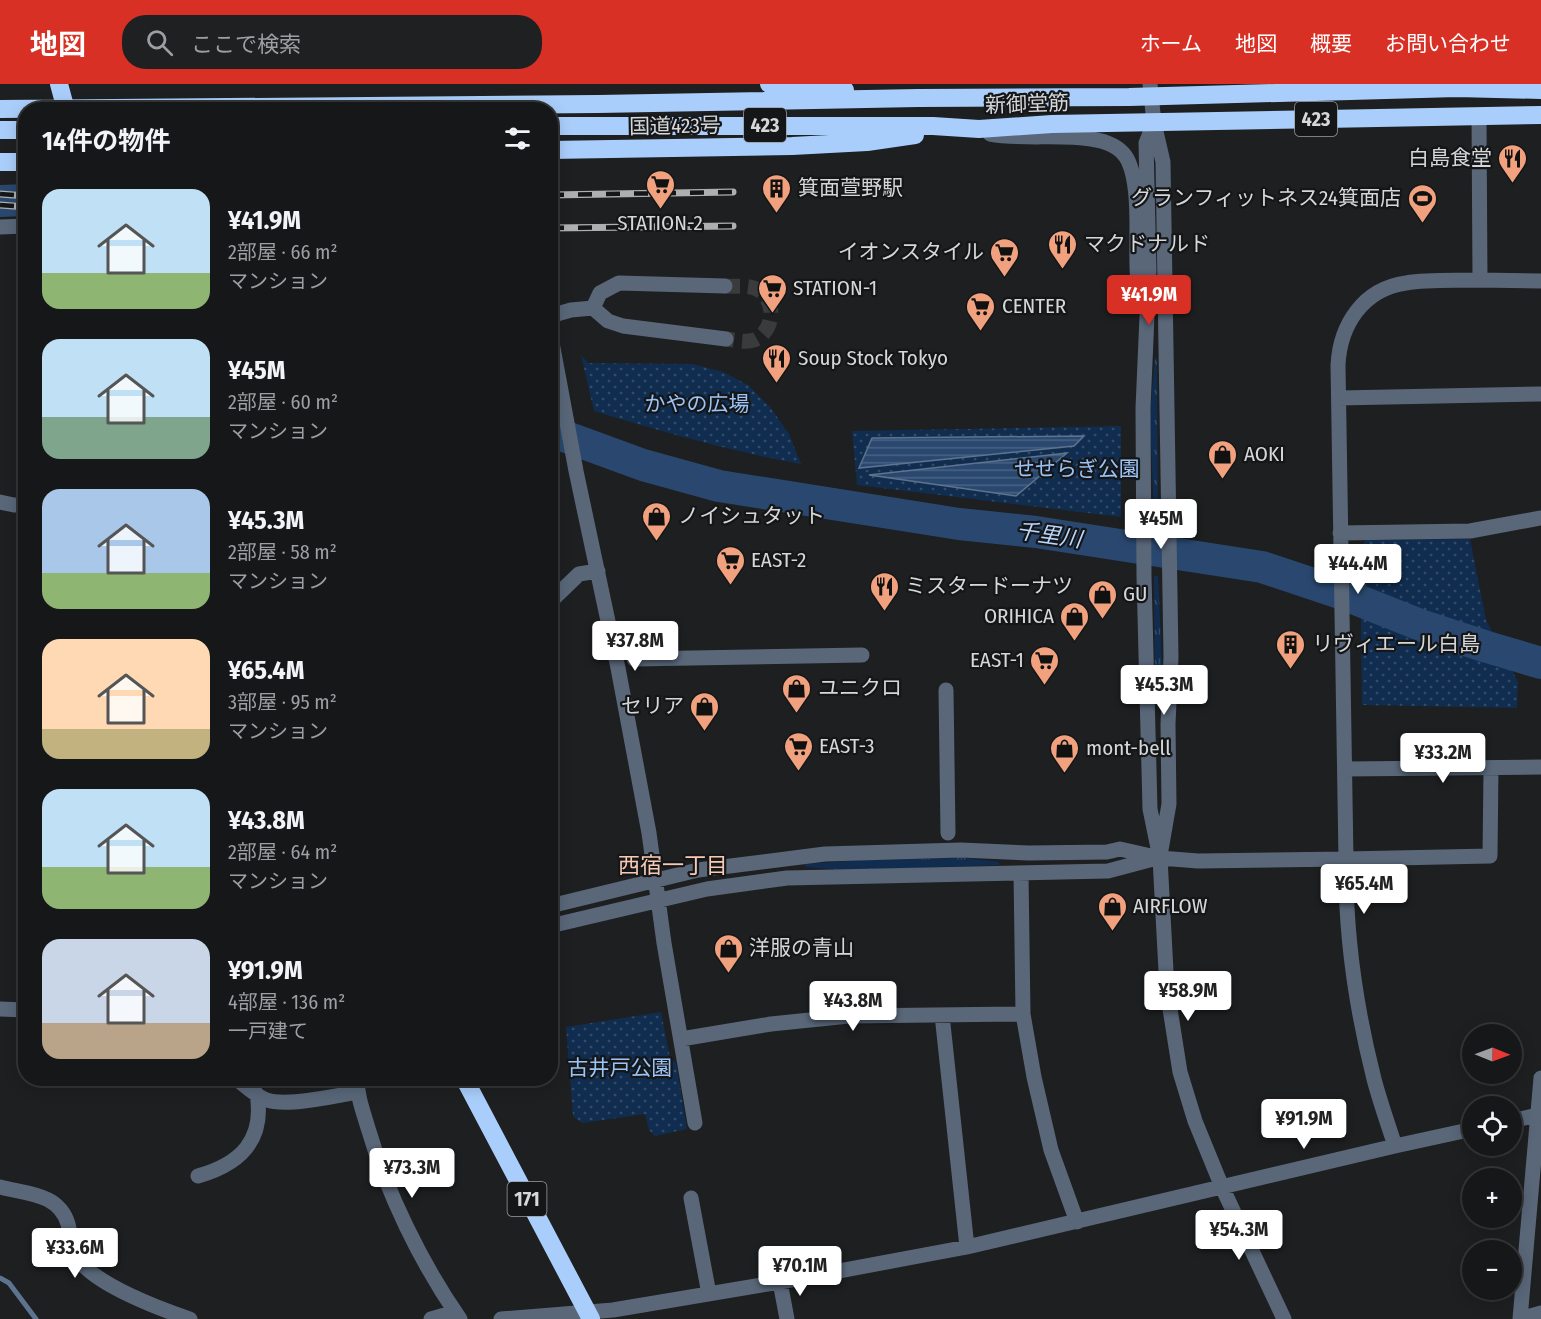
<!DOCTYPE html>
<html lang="ja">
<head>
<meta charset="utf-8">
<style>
	:root { --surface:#161719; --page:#1f2022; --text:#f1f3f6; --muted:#9e9fa2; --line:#353638; --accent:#d93025 }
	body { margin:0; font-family:"Fira Sans Condensed","Noto Sans JP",sans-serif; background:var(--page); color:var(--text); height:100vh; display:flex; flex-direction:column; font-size:22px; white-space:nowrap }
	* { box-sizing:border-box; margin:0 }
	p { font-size:20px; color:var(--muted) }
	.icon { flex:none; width:33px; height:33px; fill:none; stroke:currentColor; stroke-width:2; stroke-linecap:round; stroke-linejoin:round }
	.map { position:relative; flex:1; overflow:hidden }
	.drawer { position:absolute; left:18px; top:18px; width:540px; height:984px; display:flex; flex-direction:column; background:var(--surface); border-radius:24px; box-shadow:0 3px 15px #0003,0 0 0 2px var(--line) }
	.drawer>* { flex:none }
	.needle { width:39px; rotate:91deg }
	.tools { position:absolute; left:1462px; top:940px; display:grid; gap:12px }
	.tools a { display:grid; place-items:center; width:60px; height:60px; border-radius:50%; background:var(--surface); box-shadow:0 3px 15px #0003,0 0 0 2px var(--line); font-size:30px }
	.price { position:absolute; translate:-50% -51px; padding:0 14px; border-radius:6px; background:#fff; color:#222; font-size:20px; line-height:39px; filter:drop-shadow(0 2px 3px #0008) }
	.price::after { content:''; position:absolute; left:50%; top:36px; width:18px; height:14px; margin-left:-9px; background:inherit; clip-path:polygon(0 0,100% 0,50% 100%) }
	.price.on { background:var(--accent); color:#fff }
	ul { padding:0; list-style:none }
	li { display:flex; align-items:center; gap:18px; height:150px; padding:0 24px }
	li span { display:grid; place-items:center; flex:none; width:168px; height:120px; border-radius:18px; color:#555 }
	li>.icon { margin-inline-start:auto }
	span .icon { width:72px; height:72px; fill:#fffc; stroke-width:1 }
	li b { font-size:26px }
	h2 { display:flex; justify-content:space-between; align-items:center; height:72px; padding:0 24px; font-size:26px }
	header { display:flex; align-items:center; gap:36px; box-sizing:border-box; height:84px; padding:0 30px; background:var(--accent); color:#fff }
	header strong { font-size:28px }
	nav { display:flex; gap:33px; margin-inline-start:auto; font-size:21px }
	.search { width:420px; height:54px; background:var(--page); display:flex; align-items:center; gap:15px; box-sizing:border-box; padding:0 21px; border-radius:24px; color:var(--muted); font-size:22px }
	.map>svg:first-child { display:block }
	.grass { fill:url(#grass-tufts) }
	.park { fill:url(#park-dots) }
	.water { fill:url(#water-rules); stroke:#5e738f; stroke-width:1.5 }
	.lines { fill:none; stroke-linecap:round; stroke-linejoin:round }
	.stream { stroke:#5e738f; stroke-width:5 }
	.river { stroke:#2a486f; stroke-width:32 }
	.minor-tunnel { stroke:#393b3d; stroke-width:15; stroke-dasharray:15 8; stroke-linecap:butt }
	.minor { stroke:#596779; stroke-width:15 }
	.highway { stroke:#aacefb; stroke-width:18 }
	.rail-casing { stroke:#adafb1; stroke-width:7 }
	.rail { stroke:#141618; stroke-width:4.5; stroke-dasharray:14; stroke-linecap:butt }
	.labels { text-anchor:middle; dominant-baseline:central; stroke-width:4.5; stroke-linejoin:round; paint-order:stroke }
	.shield { fill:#141618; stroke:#9c9d9f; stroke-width:1.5 }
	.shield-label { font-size:20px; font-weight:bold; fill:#d6d7d9 }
	.street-label { font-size:21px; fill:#d6d7d9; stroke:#141618 }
	.poi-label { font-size:21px; fill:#d6d7d9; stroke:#141618; text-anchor:start }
	.park-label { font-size:21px; fill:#9bc3f6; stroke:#141618 }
	.water-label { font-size:22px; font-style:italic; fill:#b9d7fd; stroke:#141618 }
	.neighbourhood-label { font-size:22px; fill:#f8cab5; stroke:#141618 }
</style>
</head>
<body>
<header>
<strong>地図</strong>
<div class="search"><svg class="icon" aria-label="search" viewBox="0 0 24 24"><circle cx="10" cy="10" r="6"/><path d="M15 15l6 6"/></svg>ここで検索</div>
<nav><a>ホーム</a><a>地図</a><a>概要</a><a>お問い合わせ</a></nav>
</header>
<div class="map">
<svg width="1541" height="1235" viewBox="0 0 1541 1235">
	<defs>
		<pattern id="grass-tufts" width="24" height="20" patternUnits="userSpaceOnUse" patternTransform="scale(1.5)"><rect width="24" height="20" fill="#102d50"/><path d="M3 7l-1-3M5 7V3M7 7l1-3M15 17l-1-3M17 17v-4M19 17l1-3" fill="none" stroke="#324b69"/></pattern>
		<pattern id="park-dots" width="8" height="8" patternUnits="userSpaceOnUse" patternTransform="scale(1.5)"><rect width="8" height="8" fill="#102d50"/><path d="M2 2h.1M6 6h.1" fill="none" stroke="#324b69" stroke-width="1.8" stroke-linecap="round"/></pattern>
		<pattern id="water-rules" width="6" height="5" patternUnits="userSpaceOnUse" patternTransform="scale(1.5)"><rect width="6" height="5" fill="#2a486f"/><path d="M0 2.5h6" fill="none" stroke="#486283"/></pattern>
	</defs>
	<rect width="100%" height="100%" fill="#1d1f21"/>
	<!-- grass -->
	<path class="grass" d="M1155,274H1157L1158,435H1154L1150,332Z
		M1154,492H1158L1162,581L1158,622L1155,621Z
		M964,774L999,778V781L847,786L805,783V780L864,776Z"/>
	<!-- park -->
	<path class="park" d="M581,271L588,279L693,280L723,288L748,301L770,323L789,350L801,380C730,367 663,348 594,327Z
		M1121,342V433L857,401L852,347Z
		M1470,455L1486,536L1518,598L1517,624L1362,621L1360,465L1366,456Z
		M661,928L670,974L676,979L687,1045L655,1052L649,1046L645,1030L582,1039L573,1032L566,943Z"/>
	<!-- water -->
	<path class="water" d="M1084,352L1074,362L859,384L872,354Z
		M1067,369L1016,412L869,391Z"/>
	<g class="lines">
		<!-- stream -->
		<path class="stream" d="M0,1194L9,1199L36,1235"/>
		<!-- river -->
		<path class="river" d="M0,117L26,116
			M550,347L643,381L719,402L959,440L1036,448L1262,483L1340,509L1423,542L1484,562L1541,579"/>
		<!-- minor-tunnel -->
		<path class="minor-tunnel" d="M725,202C734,203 745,201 754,204C777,212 776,247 754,256C746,259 735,256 726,255"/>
		<!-- minor -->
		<path class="minor" d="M1150,0L1154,39L1163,78L1171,573L1168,640L1169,720L1161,766
			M1154,39L1146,59L1149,186L1143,324L1144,492L1150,725L1160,774L1167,906L1180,988L1195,1037L1222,1103L1284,1235
			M990,50C1023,56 1057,50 1091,55C1105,57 1118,61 1126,73C1141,97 1136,153 1137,182C1137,193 1139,203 1140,214
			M0,143L26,142
			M1480,196L1541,197
			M593,224L600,209L619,199L725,202
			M550,232L571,226L593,224L608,237L623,242L726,255
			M550,248L576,387L618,584L649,749L664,859L695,1039
			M1339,314L1541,310
			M0,418L14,421H26
			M1340,449L1470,447L1541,434
			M550,518L579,490L598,487
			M634,575L862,571
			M946,606L948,749
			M1345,685L1541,683
			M1021,789L1023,930L1034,993L1051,1066L1077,1138
			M550,822L698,786L825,770L961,766L1029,769L1107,768L1120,765L1160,774L1198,777L1346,775L1338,281C1340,241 1363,205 1406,199C1430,195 1456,197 1480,196L1479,32
			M550,842L707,805L787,794L1108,787L1157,774
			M0,925L26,926
			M942,931L967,1163
			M681,955L771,940L849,932L1023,930
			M235,994C245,1001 255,1012 267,1016C286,1023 336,1012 357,1008
			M357,994C357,1012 363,1027 368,1044C387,1109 421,1179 460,1235
			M1512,1037L1537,1031
			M1473,1045L1395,1062C1388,1040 1380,1018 1374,995C1356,924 1345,849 1346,775L1490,772L1491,684
			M198,1092C240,1080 265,1057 257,1010
			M0,1103C26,1110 59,1109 68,1140C71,1151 71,1165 78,1175C96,1201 160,1225 190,1235
			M691,1114L709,1210
			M780,1198L787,1235
			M431,1235L455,1228
			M501,1235L613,1226L780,1198L967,1163L1395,1062
			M1520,1235L1541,994
			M1520,1235L1541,1229"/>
		<!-- highway -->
		<path class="highway" d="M59,0L66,26
			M769,0L845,6
			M0,25L598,20L918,14L1129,13L1457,4L1541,6
			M550,42H933L979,45L1052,40L1541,31
			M0,46H26
			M550,66L792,62L867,58L915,51
			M0,78H26
			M464,994L591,1235"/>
		<defs>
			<path id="rail" d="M0,110L26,112
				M550,111L733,108
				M0,121L26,123
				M550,144L733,142"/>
		</defs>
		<!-- rail casing -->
		<use href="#rail" class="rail-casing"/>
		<!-- rail -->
		<use href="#rail" class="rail"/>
	</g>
	<!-- icons -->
	<defs>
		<symbol id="restaurant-pin" viewBox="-11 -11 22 30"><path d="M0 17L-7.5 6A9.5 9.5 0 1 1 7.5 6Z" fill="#f1a17d" stroke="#141618"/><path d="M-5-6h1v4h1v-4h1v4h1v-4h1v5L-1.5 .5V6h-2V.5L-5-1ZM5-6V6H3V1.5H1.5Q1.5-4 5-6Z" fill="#111"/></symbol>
		<symbol id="supermarket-pin" viewBox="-11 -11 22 30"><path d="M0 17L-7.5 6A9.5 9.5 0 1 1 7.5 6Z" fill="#f1a17d" stroke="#141618"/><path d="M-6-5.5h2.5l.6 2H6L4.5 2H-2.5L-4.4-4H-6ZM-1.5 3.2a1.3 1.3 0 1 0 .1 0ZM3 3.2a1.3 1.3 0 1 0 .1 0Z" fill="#111"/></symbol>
		<symbol id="building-pin" viewBox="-11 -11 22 30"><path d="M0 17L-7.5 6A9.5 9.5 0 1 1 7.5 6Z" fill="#f1a17d" stroke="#141618"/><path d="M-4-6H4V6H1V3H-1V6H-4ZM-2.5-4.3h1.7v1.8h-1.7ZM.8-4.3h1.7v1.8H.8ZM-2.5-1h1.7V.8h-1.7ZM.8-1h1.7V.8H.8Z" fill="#111"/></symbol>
		<symbol id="stadium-pin" viewBox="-11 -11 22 30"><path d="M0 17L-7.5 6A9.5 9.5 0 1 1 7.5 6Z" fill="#f1a17d" stroke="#141618"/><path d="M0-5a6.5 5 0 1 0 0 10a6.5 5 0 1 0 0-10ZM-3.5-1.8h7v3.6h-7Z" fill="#111"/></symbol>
		<symbol id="shop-pin" viewBox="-11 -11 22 30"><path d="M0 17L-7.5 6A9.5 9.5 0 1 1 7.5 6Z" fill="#f1a17d" stroke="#141618"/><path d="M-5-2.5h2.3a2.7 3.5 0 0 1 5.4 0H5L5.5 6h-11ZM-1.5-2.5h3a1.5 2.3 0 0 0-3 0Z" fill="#111"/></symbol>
	</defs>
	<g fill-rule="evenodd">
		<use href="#restaurant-pin" x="1496" y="58" width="33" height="45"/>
		<use href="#supermarket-pin" x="644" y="84" width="33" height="45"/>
		<use href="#building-pin" x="760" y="88" width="33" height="45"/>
		<use href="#stadium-pin" x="1406" y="98" width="33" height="45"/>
		<use href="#restaurant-pin" x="1046" y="144" width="33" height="45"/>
		<use href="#supermarket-pin" x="988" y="152" width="33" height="45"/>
		<use href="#supermarket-pin" x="756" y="188" width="33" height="45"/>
		<use href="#supermarket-pin" x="964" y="206" width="33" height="45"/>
		<use href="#restaurant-pin" x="760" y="258" width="33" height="45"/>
		<use href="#shop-pin" x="1206" y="354" width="33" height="45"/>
		<use href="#shop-pin" x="640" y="416" width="33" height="45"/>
		<use href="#supermarket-pin" x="714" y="460" width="33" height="45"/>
		<use href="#restaurant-pin" x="868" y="486" width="33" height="45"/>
		<use href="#shop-pin" x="1086" y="494" width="33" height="45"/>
		<use href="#shop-pin" x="1058" y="516" width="33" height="45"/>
		<use href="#building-pin" x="1274" y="544" width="33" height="45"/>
		<use href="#supermarket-pin" x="1028" y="560" width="33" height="45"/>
		<use href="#shop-pin" x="780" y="588" width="33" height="45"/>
		<use href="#shop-pin" x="688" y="606" width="33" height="45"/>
		<use href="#supermarket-pin" x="782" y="646" width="33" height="45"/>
		<use href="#shop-pin" x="1048" y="648" width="33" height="45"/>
		<use href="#shop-pin" x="1096" y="806" width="33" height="45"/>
		<use href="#shop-pin" x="712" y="848" width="33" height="45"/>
	</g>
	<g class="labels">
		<!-- shield labels -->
		<g class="shield">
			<rect x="1295" y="18" width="42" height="34" rx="4.5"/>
			<rect x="744" y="24" width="42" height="34" rx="4.5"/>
			<rect x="507.5" y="1098" width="39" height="34" rx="4.5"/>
		</g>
		<g class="shield-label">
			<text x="1316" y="35">423</text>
			<text x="765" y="41">423</text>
			<text x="527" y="1115">171</text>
		</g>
		<!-- street labels -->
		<g class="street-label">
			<text transform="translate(1027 20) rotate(-2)">新御堂筋</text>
			<text transform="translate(675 42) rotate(-1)">国道423号</text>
		</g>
		<!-- poi labels -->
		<g class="poi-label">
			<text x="1492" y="74" text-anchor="end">白島食堂</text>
			<text x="798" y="104">箕面萱野駅</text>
			<text x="1401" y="114" text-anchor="end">グランフィットネス24箕面店</text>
			<text x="660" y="139" text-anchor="middle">STATION-2</text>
			<text x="1084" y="160">マクドナルド</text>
			<text x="984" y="168" text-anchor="end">イオンスタイル</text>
			<text x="793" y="204">STATION-1</text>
			<text x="1002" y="222">CENTER</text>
			<text x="798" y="274">Soup Stock Tokyo</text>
			<text x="1244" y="370">AOKI</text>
			<text x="678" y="432">ノイシュタット</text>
			<text x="751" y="476">EAST-2</text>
			<text x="905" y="502">ミスタードーナツ</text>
			<text x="1123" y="510">GU</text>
			<text x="1054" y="532" text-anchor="end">ORIHICA</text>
			<text x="1312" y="560">リヴィエール白島</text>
			<text x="1024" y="576" text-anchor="end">EAST-1</text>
			<text x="818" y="604">ユニクロ</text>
			<text x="684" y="622" text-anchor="end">セリア</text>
			<text x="819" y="662">EAST-3</text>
			<text x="1086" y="664">mont-bell</text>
			<text x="1133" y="822">AIRFLOW</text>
			<text x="749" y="864">洋服の青山</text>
		</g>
		<!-- park labels -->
		<g class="park-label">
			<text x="697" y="320">かやの広場</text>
			<text x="1077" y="385">せせらぎ公園</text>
			<text x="620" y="984">古井戸公園</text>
		</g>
		<!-- water labels -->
		<g class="water-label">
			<text transform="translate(1049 451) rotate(8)">千里川</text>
		</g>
		<!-- neighbourhood labels -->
		<g class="neighbourhood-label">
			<text x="673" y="781">西宿一丁目</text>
		</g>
	</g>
</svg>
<div class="tools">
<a><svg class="needle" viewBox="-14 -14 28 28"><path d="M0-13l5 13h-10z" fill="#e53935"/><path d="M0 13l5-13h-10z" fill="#9e9fa2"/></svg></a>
<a><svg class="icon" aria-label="locate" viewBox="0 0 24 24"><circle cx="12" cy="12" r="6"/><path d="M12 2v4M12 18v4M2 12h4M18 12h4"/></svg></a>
<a>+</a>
<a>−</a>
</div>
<b class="price on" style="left:1149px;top:242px">¥41.9M</b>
<b class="price" style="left:1161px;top:466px">¥45M</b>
<b class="price" style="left:1358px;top:511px">¥44.4M</b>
<b class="price" style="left:635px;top:588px">¥37.8M</b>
<b class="price" style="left:1164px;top:632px">¥45.3M</b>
<b class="price" style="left:1443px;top:700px">¥33.2M</b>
<b class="price" style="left:1364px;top:831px">¥65.4M</b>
<b class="price" style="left:1188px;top:938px">¥58.9M</b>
<b class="price" style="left:853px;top:948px">¥43.8M</b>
<b class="price" style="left:1304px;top:1066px">¥91.9M</b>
<b class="price" style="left:412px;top:1115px">¥73.3M</b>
<b class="price" style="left:1239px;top:1177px">¥54.3M</b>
<b class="price" style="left:75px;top:1195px">¥33.6M</b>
<b class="price" style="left:800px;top:1213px">¥70.1M</b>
<section class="drawer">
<h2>14件の物件<svg class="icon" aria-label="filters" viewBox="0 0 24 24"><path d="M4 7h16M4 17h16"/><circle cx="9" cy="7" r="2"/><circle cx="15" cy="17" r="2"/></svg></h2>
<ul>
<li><span style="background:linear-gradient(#bfe0f5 70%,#8fb573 0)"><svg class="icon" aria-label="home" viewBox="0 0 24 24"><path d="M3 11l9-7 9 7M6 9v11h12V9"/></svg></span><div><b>¥41.9M</b><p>2部屋 · 66 m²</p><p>マンション</p></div></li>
<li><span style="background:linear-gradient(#bfe0f5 65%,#7fa58c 0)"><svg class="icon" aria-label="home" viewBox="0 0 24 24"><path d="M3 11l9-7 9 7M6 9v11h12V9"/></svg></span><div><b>¥45M</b><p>2部屋 · 60 m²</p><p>マンション</p></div></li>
<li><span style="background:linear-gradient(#a9c7e8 70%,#8fb573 0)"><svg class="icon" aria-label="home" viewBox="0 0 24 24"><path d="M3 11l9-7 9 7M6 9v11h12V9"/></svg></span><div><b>¥45.3M</b><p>2部屋 · 58 m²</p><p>マンション</p></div></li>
<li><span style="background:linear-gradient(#ffd9b3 75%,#c2b280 0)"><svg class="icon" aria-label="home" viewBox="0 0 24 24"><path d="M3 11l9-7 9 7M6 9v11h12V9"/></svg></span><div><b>¥65.4M</b><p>3部屋 · 95 m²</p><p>マンション</p></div></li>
<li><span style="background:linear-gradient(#bfe0f5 65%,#8fb573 0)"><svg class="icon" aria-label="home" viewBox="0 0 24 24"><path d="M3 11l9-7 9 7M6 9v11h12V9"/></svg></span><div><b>¥43.8M</b><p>2部屋 · 64 m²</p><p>マンション</p></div></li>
<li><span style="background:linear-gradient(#c9d6e8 70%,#b9a48a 0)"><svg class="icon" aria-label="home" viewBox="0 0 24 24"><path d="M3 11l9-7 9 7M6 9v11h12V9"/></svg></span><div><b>¥91.9M</b><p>4部屋 · 136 m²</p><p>一戸建て</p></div></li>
</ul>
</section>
</div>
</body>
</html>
